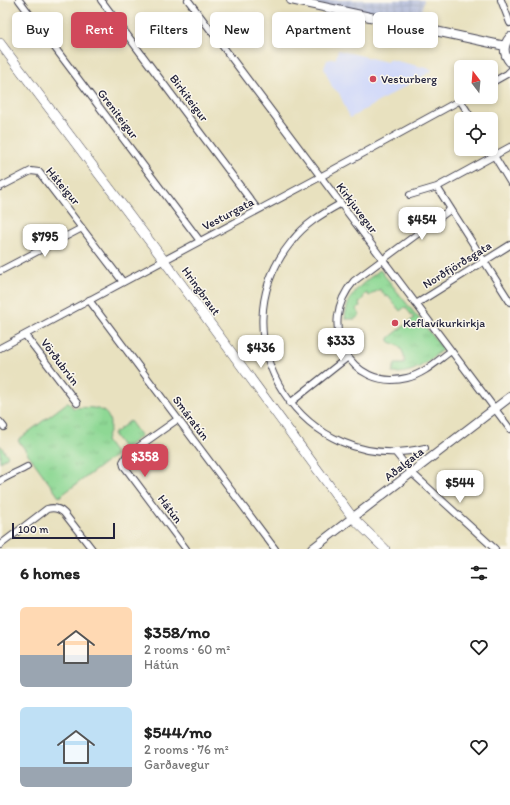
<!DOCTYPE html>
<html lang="en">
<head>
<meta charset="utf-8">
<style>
	:root { --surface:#fff; --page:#f6f6f6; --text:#222; --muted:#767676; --accent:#d1495b }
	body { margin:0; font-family:Itim,sans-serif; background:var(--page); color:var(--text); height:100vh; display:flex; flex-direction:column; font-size:15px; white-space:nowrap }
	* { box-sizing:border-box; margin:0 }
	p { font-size:13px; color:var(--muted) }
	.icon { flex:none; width:22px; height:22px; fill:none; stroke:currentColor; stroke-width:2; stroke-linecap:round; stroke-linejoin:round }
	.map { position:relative; height:549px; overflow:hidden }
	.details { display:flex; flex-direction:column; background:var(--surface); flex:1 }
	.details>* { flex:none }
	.hud { position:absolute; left:12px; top:12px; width:486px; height:36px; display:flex; gap:8px }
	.needle { width:26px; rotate:344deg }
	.buttons { position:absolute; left:454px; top:60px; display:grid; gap:8px }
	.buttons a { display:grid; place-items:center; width:44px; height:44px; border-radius:6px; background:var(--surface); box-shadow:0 2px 6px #0003; font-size:20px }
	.scale { position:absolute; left:12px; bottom:10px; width:103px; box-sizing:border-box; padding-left:4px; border:2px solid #22223b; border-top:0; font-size:11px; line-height:14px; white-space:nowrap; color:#22223b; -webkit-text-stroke:3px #fbf7ec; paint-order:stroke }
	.price { position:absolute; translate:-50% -34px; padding:0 9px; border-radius:8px; background:#fff; color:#222; font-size:13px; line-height:26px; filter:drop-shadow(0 1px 2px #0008) }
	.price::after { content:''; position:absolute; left:50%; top:24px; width:12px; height:9px; margin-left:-6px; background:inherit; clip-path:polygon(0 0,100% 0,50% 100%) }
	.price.on { background:var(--accent); color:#fff }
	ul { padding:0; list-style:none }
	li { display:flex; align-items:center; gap:12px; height:100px; padding:0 20px }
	li span { display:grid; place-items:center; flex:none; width:112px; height:80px; border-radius:6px; color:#555 }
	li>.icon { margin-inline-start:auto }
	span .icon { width:48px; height:48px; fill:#fffc; stroke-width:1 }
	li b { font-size:17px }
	h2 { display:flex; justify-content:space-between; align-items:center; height:48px; padding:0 20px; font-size:17px }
	.chip { padding:0 14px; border-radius:6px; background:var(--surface); box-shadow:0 2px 6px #0003; font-size:14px; line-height:36px }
	.chip.on { background:var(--accent); color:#fff }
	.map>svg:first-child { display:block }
	.built { fill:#d1d9f9 }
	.industrial { fill:url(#industrial-grid) }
	.grass { fill:url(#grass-tufts); stroke:#587d68 }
	.pitch { fill:#8ed894; stroke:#587d68 }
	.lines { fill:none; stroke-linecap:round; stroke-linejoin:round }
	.minor-casing { stroke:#403f4f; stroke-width:8 }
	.tertiary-casing { stroke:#403f4f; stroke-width:10 }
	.secondary-casing { stroke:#403f4f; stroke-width:10 }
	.minor { stroke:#fff; stroke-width:6 }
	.tertiary { stroke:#fff; stroke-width:8 }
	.secondary { stroke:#fff; stroke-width:9 }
	.poi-dot { fill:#d1495b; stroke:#fbf7ec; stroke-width:1.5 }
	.labels { text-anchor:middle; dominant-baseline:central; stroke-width:3; stroke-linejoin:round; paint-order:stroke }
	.poi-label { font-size:12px; fill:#22223b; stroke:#fbf7ec; text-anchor:start }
	.street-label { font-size:12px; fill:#22223b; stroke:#fbf7ec }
</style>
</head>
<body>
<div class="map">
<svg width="510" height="549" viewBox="0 0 510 549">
	<defs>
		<pattern id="industrial-grid" width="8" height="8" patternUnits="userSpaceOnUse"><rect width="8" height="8" fill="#bbc3de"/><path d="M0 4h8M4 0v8" fill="none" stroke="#a0a7bf"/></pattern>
		<pattern id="grass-tufts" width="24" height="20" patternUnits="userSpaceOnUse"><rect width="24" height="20" fill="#8ed894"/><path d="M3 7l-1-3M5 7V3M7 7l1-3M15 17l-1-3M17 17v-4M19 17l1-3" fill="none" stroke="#7ab980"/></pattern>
	</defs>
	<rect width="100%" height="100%" fill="#fbf7ec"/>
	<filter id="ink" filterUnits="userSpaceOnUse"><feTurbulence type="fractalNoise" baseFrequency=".025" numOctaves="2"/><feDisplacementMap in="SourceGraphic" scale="8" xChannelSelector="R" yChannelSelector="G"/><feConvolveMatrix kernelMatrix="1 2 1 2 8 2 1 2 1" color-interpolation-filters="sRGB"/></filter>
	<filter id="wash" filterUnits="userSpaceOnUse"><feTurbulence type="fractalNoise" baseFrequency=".012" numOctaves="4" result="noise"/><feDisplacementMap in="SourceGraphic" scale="16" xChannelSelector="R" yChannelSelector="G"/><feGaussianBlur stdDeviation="0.9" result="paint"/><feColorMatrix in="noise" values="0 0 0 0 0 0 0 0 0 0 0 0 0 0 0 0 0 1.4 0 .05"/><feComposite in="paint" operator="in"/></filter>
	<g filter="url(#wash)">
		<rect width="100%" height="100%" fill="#e8e1bf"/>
		<!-- built -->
		<path class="built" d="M338,50L387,62L388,59L431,69L432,71L350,118L339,93L332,87L324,68L327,60L336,58Z"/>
		<!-- industrial -->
		<path class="industrial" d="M292,0H424L418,27Z"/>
		<!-- grass -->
		<path class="grass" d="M380,270L443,349C426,363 415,374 392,373L395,364H404C406,353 400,344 389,342V338L414,318L405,307L400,311L388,296L386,297L380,289L369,296L367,293L363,296L364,297L359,303L360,306L356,309L360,315L355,319H345C347,293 361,285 380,270Z
			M68,402L73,408C87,407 111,405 110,426C110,431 107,436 106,441L116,455L59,497L18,440Z
			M130,421L141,436L124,449L113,434Z"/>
		<!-- pitch -->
		<path class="pitch" d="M0,445L8,456L0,462Z"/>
	</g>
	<g filter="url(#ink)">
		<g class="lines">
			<defs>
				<path id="minor" d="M19,0L200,241
					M101,0L258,210
					M188,0L510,429
					M501,0L510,23
					M491,83L507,74L510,71
					M460,100L472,119
					M490,149L510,182
					M0,187L31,171L39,172L123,282
					M437,187L510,302
					M410,195L437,187L510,147
					M340,204C322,214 305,224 292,241C213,338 304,478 425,448
					M0,271L82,228
					M89,300L275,549
					M416,304L510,245
					M25,335L77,403
					M0,348L320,177L466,97
					M451,351C437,361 424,374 407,378C350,392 315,325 354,281L451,209
					M290,403L348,357
					M178,419L127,455L123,462L124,466L186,549
					M0,422L4,427
					M395,452L412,473L495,549
					M0,481C9,475 18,472 27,467
					M0,545L47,509C54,507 59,508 64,513L92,549"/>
				<path id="tertiary" d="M291,0L505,46
					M510,37C503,45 503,54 510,62
					M312,549L510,397"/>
				<path id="secondary" d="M0,43L160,255L353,518L385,549"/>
			</defs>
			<!-- minor casing -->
			<use href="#minor" class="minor-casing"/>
			<!-- tertiary casing -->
			<use href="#tertiary" class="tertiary-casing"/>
			<!-- secondary casing -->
			<use href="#secondary" class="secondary-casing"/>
			<!-- minor -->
			<use href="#minor" class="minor"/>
			<!-- tertiary -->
			<use href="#tertiary" class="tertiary"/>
			<!-- secondary -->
			<use href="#secondary" class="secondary"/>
		</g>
	</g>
	<!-- markers -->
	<g class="poi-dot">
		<circle cx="373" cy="79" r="4"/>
		<circle cx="395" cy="323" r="4"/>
	</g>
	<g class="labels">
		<!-- poi labels -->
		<g class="poi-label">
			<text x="381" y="79">Vesturberg</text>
			<text x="403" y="323">Keflavíkurkirkja</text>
		</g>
		<!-- street labels -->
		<g class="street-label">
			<text transform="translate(189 98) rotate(53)">Birkiteigur</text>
			<text transform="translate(118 114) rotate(53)">Greniteigur</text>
			<text transform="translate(63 186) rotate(50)">Háteigur</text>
			<text transform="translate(357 208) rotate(53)">Kirkjuvegur</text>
			<text transform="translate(228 214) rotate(-28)">Vesturgata</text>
			<text transform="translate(457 265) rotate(-32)">Norðfjörðsgata</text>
			<text transform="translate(201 291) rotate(54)">Hringbraut</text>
			<text transform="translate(60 362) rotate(53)">Vörðubrún</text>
			<text transform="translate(191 418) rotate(53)">Smáratún</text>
			<text transform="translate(404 464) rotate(-38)">Aðalgata</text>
			<text transform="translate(170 509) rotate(53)">Hátún</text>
		</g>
	</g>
</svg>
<div class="buttons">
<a><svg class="needle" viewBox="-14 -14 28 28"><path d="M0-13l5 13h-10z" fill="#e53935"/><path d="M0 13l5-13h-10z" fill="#767676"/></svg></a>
<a><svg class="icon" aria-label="locate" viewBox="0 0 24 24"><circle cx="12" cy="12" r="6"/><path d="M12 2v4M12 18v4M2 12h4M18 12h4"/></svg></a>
</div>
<div class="scale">100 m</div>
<b class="price" style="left:422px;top:241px">$454</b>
<b class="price" style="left:45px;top:258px">$795</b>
<b class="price" style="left:341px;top:362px">$333</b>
<b class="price" style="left:261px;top:369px">$436</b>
<b class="price on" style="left:145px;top:478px">$358</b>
<b class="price" style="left:460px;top:504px">$544</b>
<div class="hud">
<a class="chip">Buy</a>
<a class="chip on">Rent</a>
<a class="chip">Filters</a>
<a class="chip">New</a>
<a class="chip">Apartment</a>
<a class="chip">House</a>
</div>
</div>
<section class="details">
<h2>6 homes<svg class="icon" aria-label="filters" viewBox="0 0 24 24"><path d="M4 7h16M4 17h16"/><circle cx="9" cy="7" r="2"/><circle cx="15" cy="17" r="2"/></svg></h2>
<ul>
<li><span style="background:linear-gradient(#ffd9b3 60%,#9aa5b1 0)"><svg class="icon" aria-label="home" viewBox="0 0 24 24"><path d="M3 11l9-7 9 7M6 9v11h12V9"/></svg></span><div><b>$358/mo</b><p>2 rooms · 60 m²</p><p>Hátún</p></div><svg class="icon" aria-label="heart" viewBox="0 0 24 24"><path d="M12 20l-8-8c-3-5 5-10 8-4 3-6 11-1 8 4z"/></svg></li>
<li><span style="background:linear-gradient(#bfe0f5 75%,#9aa5b1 0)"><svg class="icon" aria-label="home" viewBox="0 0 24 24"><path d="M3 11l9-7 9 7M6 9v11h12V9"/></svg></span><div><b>$544/mo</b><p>2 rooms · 76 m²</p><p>Garðavegur</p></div><svg class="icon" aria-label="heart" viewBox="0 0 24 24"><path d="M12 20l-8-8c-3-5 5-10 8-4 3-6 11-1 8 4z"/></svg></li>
</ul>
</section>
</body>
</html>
